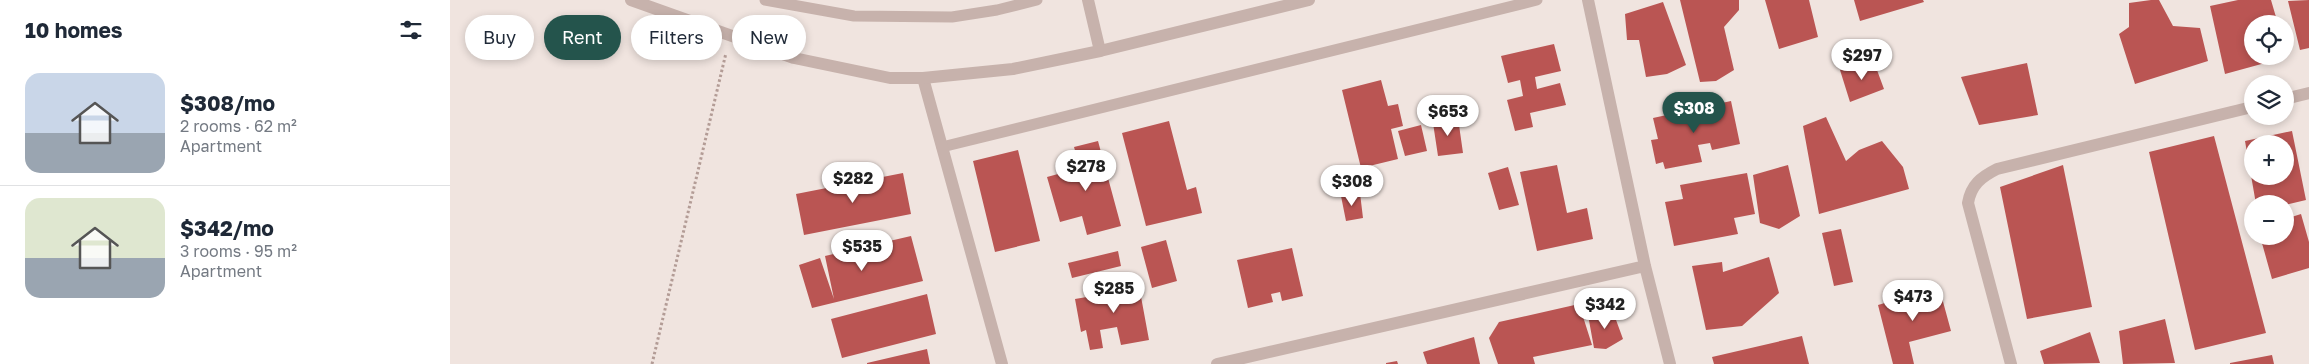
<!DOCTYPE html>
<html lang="en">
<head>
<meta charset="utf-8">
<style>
	:root { --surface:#fff; --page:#f2f2f3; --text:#1f2937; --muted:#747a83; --line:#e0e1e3; --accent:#24544c }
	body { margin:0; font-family:"Golos Text",sans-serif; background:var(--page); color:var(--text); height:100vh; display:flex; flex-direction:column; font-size:19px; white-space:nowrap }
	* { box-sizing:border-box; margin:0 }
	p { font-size:16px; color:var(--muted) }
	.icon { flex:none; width:28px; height:28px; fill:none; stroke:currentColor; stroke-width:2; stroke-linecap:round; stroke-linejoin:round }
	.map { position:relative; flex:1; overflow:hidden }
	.sheet { display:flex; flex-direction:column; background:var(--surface); width:450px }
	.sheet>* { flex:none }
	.guide { position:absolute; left:15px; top:15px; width:475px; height:45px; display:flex; gap:10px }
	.tools { position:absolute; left:1794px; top:15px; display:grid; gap:10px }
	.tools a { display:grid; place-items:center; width:50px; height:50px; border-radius:50%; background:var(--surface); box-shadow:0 2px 8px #0003; font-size:25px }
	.price { position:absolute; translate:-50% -42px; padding:0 11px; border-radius:18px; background:#fff; color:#222; font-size:16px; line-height:32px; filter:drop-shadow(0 1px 2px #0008) }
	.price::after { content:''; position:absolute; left:50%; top:30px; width:15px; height:11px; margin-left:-8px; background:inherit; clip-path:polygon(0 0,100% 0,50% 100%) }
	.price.current { background:var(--accent); color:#fff }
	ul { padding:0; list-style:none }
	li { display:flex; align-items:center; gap:15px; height:125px; padding:0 25px }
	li+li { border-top:1px solid var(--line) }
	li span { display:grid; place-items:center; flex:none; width:140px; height:100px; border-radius:15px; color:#555 }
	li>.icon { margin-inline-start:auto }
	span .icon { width:60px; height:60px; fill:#fffc; stroke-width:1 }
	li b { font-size:21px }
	h2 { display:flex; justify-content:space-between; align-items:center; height:60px; padding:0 25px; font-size:21px }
	.chip { padding:0 18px; border-radius:22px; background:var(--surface); box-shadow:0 2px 8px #0003; font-size:18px; line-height:45px }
	.chip.current { background:var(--accent); color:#fff }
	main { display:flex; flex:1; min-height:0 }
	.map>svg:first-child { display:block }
	.building { fill:#ba5553; fill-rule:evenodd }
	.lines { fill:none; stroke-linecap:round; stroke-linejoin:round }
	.path { stroke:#b39c96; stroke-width:3; stroke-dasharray:2.5 2.5; stroke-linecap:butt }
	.service { stroke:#c7b2ac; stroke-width:11 }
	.minor { stroke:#c7b2ac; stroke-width:12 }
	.tertiary { stroke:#c7b2ac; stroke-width:12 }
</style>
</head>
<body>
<main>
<section class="sheet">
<h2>10 homes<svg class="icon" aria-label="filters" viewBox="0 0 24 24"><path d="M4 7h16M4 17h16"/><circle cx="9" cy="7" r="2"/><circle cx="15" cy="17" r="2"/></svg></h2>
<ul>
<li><span style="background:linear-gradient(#c9d6e8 60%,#9aa5b1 0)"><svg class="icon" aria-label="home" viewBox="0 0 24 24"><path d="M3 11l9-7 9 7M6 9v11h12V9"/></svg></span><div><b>$308/mo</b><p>2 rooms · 62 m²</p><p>Apartment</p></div></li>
<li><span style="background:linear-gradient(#dfe7d0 60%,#9aa5b1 0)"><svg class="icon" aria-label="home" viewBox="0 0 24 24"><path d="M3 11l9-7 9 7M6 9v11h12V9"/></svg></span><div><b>$342/mo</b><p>3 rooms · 95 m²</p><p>Apartment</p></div></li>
</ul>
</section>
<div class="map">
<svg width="1859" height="364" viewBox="0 0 1859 364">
	<rect width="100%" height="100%" fill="#f0e4df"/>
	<!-- building -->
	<path class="building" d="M1230,0H1289V10L1274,27L1284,70L1266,81L1250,82Z
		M1315,0H1359L1368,37L1329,49Z
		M1404,0H1473L1474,2L1410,21Z
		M1701,0H1709L1723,26L1750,28L1758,61L1685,84L1669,34L1679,27V3Z
		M1788,0H1821L1828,24H1802V56L1837,57L1775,74L1760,6Z
		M1859,0V48L1850,50L1838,1Z
		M1213,2L1236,65L1217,74L1196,77L1189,40H1177L1175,14Z
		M1104,44L1111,71L1085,77L1087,89L1110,83L1116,105L1080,113L1083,127L1065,131L1057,100L1073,96L1070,80L1058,83L1051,56Z
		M1424,62L1434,89L1400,102L1390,70Z
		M1577,63L1588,115L1529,125L1511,77Z
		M931,80L938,106L948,104L953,126L941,129L948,159L911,168L892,90Z
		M1281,101L1290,144L1262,150L1260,143L1248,145L1252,162L1215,169L1213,162L1206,164L1201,140L1208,139L1203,118Z
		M1376,117L1396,161L1409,150L1432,141L1453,167L1459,189L1369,214L1353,126Z
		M1008,118L1013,153L988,156L983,123Z
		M719,121L737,190L746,187L752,213L696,226L672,133Z
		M971,125L977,151L955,156L948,131Z
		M1842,131L1856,200L1835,205L1806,204L1795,141ZM1802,144H1835V176H1802Z
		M1764,136L1816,333L1745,350L1699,152Z
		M648,141L671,226L637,235L632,216L610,222L597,177L630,168L624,147Z
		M568,150L590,241L545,252L523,161Z
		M1107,165L1117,213L1137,208L1143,239L1087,251L1070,172Z
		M1338,165L1350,216L1329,229L1310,223L1303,175Z
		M1613,165L1642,307L1577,319L1550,187Z
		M1058,167L1069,205L1049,210L1038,173Z
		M453,173L461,214L354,235L346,194Z
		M1297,173L1305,214L1284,218L1288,234L1224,246L1215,202L1233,199L1230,185Z
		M910,193L913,218L896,221L891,196Z
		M1851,214L1859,242V268L1822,279L1810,236H1835V219Z
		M1391,229L1403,282L1384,286L1372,233Z
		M461,236L473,281L362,308L349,265L370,258L384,299L375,256Z
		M716,240L727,281L702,288L691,247Z
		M842,248L853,296L832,301L830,292L821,294L823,302L798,308L787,260Z
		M668,251L671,266L622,278L618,263Z
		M1319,257L1329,293L1292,326L1256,330L1242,266L1272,262L1273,272Z
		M687,275L699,340L671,345L667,327L650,330L653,348L640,350L636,330L631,332L625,299L666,292L664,280Z
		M1489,287L1501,331L1459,342L1464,364H1443L1428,305Z
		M477,294L486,334L392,358L381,319Z
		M1129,304L1142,345L1083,357L1085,364H1048L1039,338L1049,322Z
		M1162,309L1173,339L1156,349L1144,348L1138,315L1146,314Z
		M1715,319L1725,363L1673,364L1669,331Z
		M1640,332L1650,363L1594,364L1590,351Z
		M1352,336L1359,364H1264L1262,357Z
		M1024,337L1030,364H977L973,352Z
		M477,349L480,364H417V363Z
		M1822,355L1824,364H1780V363Z
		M947,361L948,364H936V363Z"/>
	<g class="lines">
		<!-- path -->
		<path class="path" d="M202,364L276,53"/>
		<!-- service -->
		<path class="service" d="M315,0L404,16L502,17L547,10L587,0
			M492,147L1087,0"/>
		<!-- minor -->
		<path class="minor" d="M638,0L650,51
			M1138,0L1195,266L1220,364
			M473,78L552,364
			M1835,99L1859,93
			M767,364L1195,266
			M1561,364L1518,203C1521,185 1531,177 1547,169L1802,107"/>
		<!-- tertiary -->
		<path class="tertiary" d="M181,0L344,58L440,78H473L563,69L650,51L859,0"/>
	</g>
</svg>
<div class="tools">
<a><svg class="icon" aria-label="locate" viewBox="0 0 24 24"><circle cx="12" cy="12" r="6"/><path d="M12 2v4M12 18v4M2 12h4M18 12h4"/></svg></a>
<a><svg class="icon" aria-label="layers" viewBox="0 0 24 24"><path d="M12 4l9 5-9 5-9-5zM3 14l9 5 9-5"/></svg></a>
<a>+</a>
<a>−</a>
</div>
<b class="price" style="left:1412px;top:81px">$297</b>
<b class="price current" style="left:1244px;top:134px">$308</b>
<b class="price" style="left:998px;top:137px">$653</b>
<b class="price" style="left:636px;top:192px">$278</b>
<b class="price" style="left:403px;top:204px">$282</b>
<b class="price" style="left:902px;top:207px">$308</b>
<b class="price" style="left:412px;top:272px">$535</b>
<b class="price" style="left:664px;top:314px">$285</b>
<b class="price" style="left:1463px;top:322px">$473</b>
<b class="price" style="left:1155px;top:330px">$342</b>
<div class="guide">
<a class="chip">Buy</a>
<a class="chip current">Rent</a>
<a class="chip">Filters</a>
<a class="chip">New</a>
</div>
</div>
</main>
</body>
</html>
